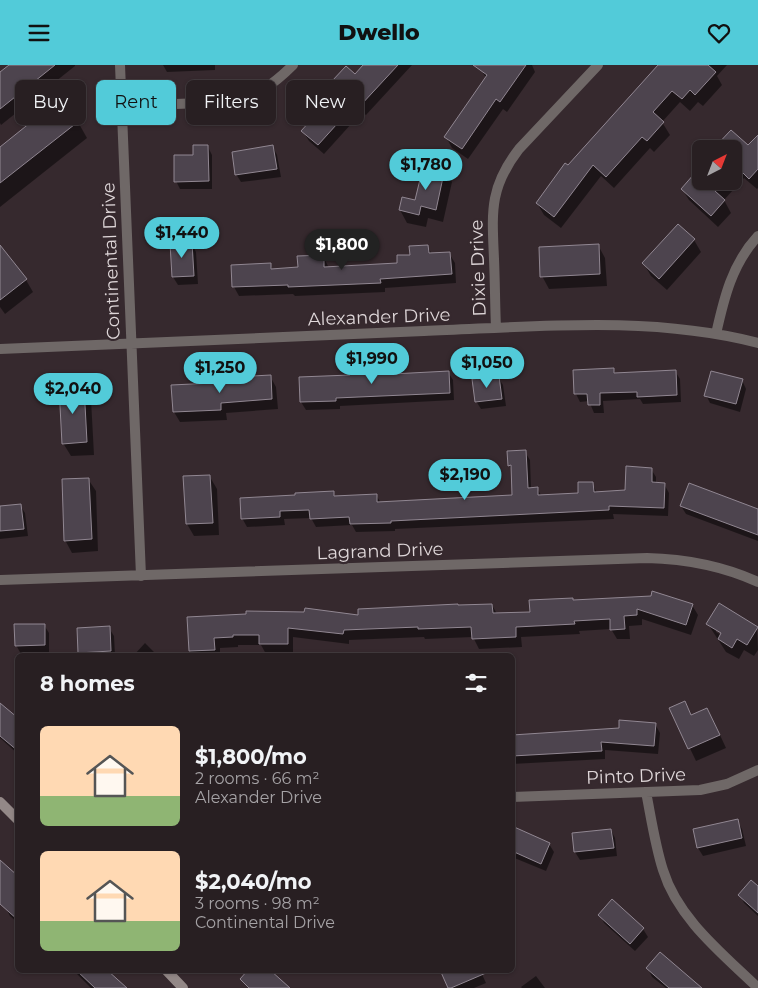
<!DOCTYPE html>
<html lang="en">
<head>
<meta charset="utf-8">
<style>
	:root { --surface:#281f22; --page:#342c2f; --text:#f1f3f6; --muted:#a5a2a5; --line:#443d40; --accent:#52cbd9 }
	body { margin:0; font-family:Montserrat,sans-serif; background:var(--page); color:var(--text); height:100vh; display:flex; flex-direction:column; font-size:19px; white-space:nowrap }
	* { box-sizing:border-box; margin:0 }
	p { font-size:16px; color:var(--muted) }
	.icon { flex:none; width:28px; height:28px; fill:none; stroke:currentColor; stroke-width:2; stroke-linecap:round; stroke-linejoin:round }
	.map { position:relative; flex:1; overflow:hidden }
	.sheet { position:absolute; left:15px; top:588px; width:500px; height:320px; display:flex; flex-direction:column; background:var(--surface); border-radius:8px; box-shadow:0 1px 4px #0004,0 0 0 1px var(--line) }
	.sheet>* { flex:none }
	.guide { position:absolute; left:15px; top:15px; width:500px; height:45px; display:flex; gap:10px }
	.needle { width:32px; rotate:42deg }
	.controls { position:absolute; left:692px; top:75px; display:grid; gap:10px }
	.controls a { display:grid; place-items:center; width:50px; height:50px; border-radius:8px; background:var(--surface); box-shadow:0 1px 4px #0004,0 0 0 1px var(--line); font-size:25px }
	.price { position:absolute; translate:-50% -42px; padding:0 11px; border-radius:18px; background:var(--accent); color:#111; font-size:16px; line-height:32px; filter:drop-shadow(0 1px 2px #0008) }
	.price::after { content:''; position:absolute; left:50%; top:30px; width:15px; height:11px; margin-left:-8px; background:inherit; clip-path:polygon(0 0,100% 0,50% 100%) }
	.price.active { background:#222; color:#fff }
	ul { padding:0; list-style:none }
	li { display:flex; align-items:center; gap:15px; height:125px; padding:0 25px }
	li span { display:grid; place-items:center; flex:none; width:140px; height:100px; border-radius:8px; color:#555 }
	li>.icon { margin-inline-start:auto }
	span .icon { width:60px; height:60px; fill:#fffc; stroke-width:1 }
	li b { font-size:21px }
	h2 { display:flex; justify-content:space-between; align-items:center; height:60px; padding:0 25px; font-size:21px }
	.pill { padding:0 18px; border-radius:8px; background:var(--surface); box-shadow:0 1px 4px #0004,0 0 0 1px var(--line); font-size:18px; line-height:45px }
	.pill.active { background:var(--accent); color:#111 }
	header { display:flex; justify-content:space-between; align-items:center; height:65px; padding:0 25px; background:var(--accent); color:#111; font-size:22px; font-weight:800 }
	.map>svg:first-child { display:block }
	.shadow { fill:#0007; fill-rule:evenodd }
	.building { fill:#4d444e; stroke:#918792 }
	.lines { fill:none; stroke-linecap:round; stroke-linejoin:round }
	.street { stroke:#6f6867; stroke-width:10 }
	.secondary { stroke:#938887; stroke-width:10 }
	.labels { text-anchor:middle; dominant-baseline:central; stroke-width:4.5; stroke-linejoin:round; paint-order:stroke }
	.street-label { font-size:18px; fill:#dfd7d9; stroke:#36292e }
</style>
</head>
<body>
<header><svg class="icon" aria-label="menu" viewBox="0 0 24 24"><path d="M4 6h16M4 12h16M4 18h16"/></svg>Dwello<svg class="icon" aria-label="heart" viewBox="0 0 24 24"><path d="M12 20l-8-8c-3-5 5-10 8-4 3-6 11-1 8 4z"/></svg></header>
<div class="map">
<svg width="758" height="923" viewBox="0 0 758 923">
	<rect width="100%" height="100%" fill="#36292e"/>
	<!-- shadow -->
	<path class="shadow" d="M11,0H75V1L1,60L0,58V9Z
		M163,0H215V5L167,7Z
		M365,0H412L366,50L362,47L324,89L309,76L303,66L339,26L334,16L355,11Z
		M484,0H532L535,7L507,47L503,44L468,94L452,83L446,72L486,13L481,4Z
		M660,0H727L717,11L722,20L703,41L698,37L690,46L680,37L662,57L670,70L654,87L650,83L614,123L601,111L561,163L544,150L537,138Z
		M78,57L87,73L0,142V83Z
		M758,72V123L757,124L744,113L724,135L731,148L718,162L689,135L682,124L701,103V116H734V84L748,82Z
		M208,82L212,90V124H180L176,116L195,91Z
		M273,82L277,90L281,112L241,117L236,109Z
		M445,104L452,117L443,157L428,153L426,162L407,158L400,145L416,136Z
		M694,175L701,187L667,225L651,211L644,199Z
		M192,179L196,187L198,219L178,220L173,212Z
		M598,180L605,193L607,221L549,224L542,211Z
		M427,181L432,189L449,188L455,198L456,218L385,223V227L295,231L293,229L239,231L234,222L270,200L273,205L299,203L323,191L329,203L399,199Z
		M0,189L26,215L33,227L5,249L0,242Z
		M613,304L616,309L675,306L680,314L681,337L643,339L640,334L603,336L604,348H594L589,336L580,337L576,329Z
		M448,307L453,315L454,335L340,341V344L306,345L301,337L392,310Z
		M270,311L276,322L278,344L226,348L227,355L180,357L174,347L236,319Z
		M498,312L503,320L506,341L481,344L476,336Z
		M742,315L746,324L740,347L710,338L706,330Z
		M83,322L91,334L94,390L71,391L63,378Z
		M525,387L530,395L531,424L537,423L542,432L580,429L592,418L597,428L627,426L651,404L656,412V419H664L669,428L668,451L613,449L614,454L395,464V466L356,467L352,460L316,462L311,453L284,454L285,460L247,462L242,453L333,428L336,432L376,430L381,438L514,432L512,405L509,400Z
		M210,412L217,424L219,470L194,471L187,459Z
		M88,414L96,426L98,486L72,488L65,475Z
		M20,440L25,448L28,471L0,474V442Z
		M681,441L758,446V476L686,449Z
		M573,534L574,536L692,540L698,550L691,570L642,554V560L629,561L630,574H617L611,564L579,566L580,569L521,572L522,582L479,584L473,572L425,574L424,572L349,575V579L293,572V589H266L261,580H238V582L220,583V588H208V590H193L190,586L189,553L360,551L492,540L497,549L531,548Z
		M708,559L757,563L758,585L754,591L744,585L739,594L726,587ZM716,564L727,571L726,573L716,567Z
		M44,560L49,568V588L21,589L16,580Z
		M109,563L114,571L115,590H81L79,587Z
		M145,578L157,590H134Z
		M684,638L692,651L714,657L726,683L696,696L671,644Z
		M0,639L18,655V689L0,673Z
		M655,659L660,668L658,689L605,685V694L512,699V670L620,664Z
		M737,756L742,764L746,781L703,791L698,783Z
		M611,765L615,773L617,791L580,795L575,787Z
		M512,768L549,779L554,787L546,806L512,792Z
		M0,797L18,818V858L10,851L0,831Z
		M758,823V851L744,838L740,830Z
		M600,850L643,864L648,872L635,886L604,858Z
		M648,904L696,923H666L652,912Z
		M73,905H105L125,923H91Z
		M443,905H480L486,918L474,923H449Z
		M536,911L545,923H522L521,922Z"/>
	<!-- building -->
	<path class="building" d="M9,0H55L0,44V7Z
		M363,0H398L360,41L356,38L318,80L301,66L340,23L332,16L346,1L355,9Z
		M473,0H526L500,37L496,34L462,84L444,72L487,10Z
		M658,0H708L716,7L695,30L690,25L682,34L672,26L653,47L664,57L647,76L642,72L606,112L593,100L554,152L536,138L565,98L568,100Z
		M61,33L79,56L0,118V82Z
		M731,65L748,80L758,70V104L749,114L734,99V84H713Z
		M193,80H208L209,116L174,117V90H193Z
		M273,80L277,104L235,110L232,87Z
		M424,98L445,103L436,145L421,141L419,150L399,145L402,132L415,135Z
		M701,101V116H724L715,126L725,135L711,151L681,124Z
		M678,159L695,174L659,214L642,198Z
		M192,177L194,211L172,212L170,178Z
		M599,179L600,209L540,212L539,182Z
		M0,180L27,214L0,235Z
		M428,180L429,188L450,187L452,209L380,214L381,218L288,222V220L232,222L231,200L271,198V204L298,202L297,191L324,190V202L397,198V190H410L409,181Z
		M614,303V308L676,305L677,330L637,332V327L600,328V340H588L587,329H574L573,305Z
		M391,306L392,309L449,306L450,328L336,333V336L300,337L299,312L350,310V308Z
		M711,306L743,314L736,339L704,331Z
		M271,310L272,334L221,338V345L173,347L171,320L235,317L234,312Z
		M499,311L502,334L475,337L472,314Z
		M84,321L87,377L62,379L59,322Z
		M526,385L528,423L538,422V430L578,428V417H593L594,427L625,425L626,401L652,403V417L665,418L664,443L609,441V445L391,456V458L350,459L349,452L310,454L309,445L280,446V452L241,454L240,433L295,430V428L334,426V431L377,429V437L512,430L511,400L508,401L507,386Z
		M210,410L213,458L186,459L183,411Z
		M89,413L92,474L64,476L62,414Z
		M689,418L758,444V470L680,441Z
		M21,439L24,464L0,466V441Z
		M652,526L693,539L686,560L637,544V550L624,551L625,564L610,565V554L574,556L575,559L516,562V572L472,574L471,562L418,564V562L344,565L343,569L288,563V579H259V570H233V572L214,573L215,585L189,586L187,552L246,549V546L304,547L305,543L358,550V544L458,539V540L492,539L493,548L530,547L529,535L573,533V535L651,531Z
		M719,538L758,562L747,580L737,574L732,583L718,574L721,568L706,559Z
		M14,559H45V580L15,581Z
		M110,561L111,586L78,588L77,563Z
		M685,636L691,650L707,643L720,670L688,684L669,643Z
		M0,638L18,653V686L0,671Z
		M619,655L656,658L654,681L601,677L602,686L512,691V670L619,663Z
		M738,754L742,773L697,783L693,764Z
		M512,761L550,778L541,799L512,786Z
		M611,764L614,783L574,787L572,768Z
		M0,795L18,811V855L0,839Z
		M751,815L758,821V848L738,830Z
		M612,834L644,863L630,879L598,850Z
		M660,887L702,923H669L646,903Z
		M76,905H107L127,923H95Z
		M248,905H270L290,923H249L240,914Z
		M440,905H493L451,923H448Z"/>
	<g class="lines">
		<!-- street -->
		<path class="street" d="M120,0L141,511
			M122,41L229,37C257,31 273,20 293,0
			M496,263C495,240 495,217 494,194C492,147 489,123 519,84L598,0
			M716,269C724,233 732,199 758,171
			M0,284C141,278 282,272 424,266C534,262 650,250 758,278
			M0,515L647,493C685,494 723,501 758,517
			M646,727C651,752 655,780 663,805C678,854 723,889 758,923
			M512,732L700,725L727,719L758,705"/>
		<!-- secondary -->
		<path class="secondary" d="M0,737L18,755
			M166,905L183,923"/>
	</g>
	<g class="labels">
		<!-- street labels -->
		<g class="street-label">
			<text transform="translate(111 196) rotate(-92)">Continental Drive</text>
			<text transform="translate(478 203) rotate(-92)">Dixie Drive</text>
			<text transform="translate(379 252) rotate(-2)">Alexander Drive</text>
			<text transform="translate(380 486) rotate(-2)">Lagrand Drive</text>
			<text transform="translate(636 711) rotate(-2)">Pinto Drive</text>
		</g>
	</g>
</svg>
<div class="controls">
<a><svg class="needle" viewBox="-14 -14 28 28"><path d="M0-13l5 13h-10z" fill="#e53935"/><path d="M0 13l5-13h-10z" fill="#a5a2a5"/></svg></a>
</div>
<b class="price" style="left:426px;top:126px">$1,780</b>
<b class="price" style="left:182px;top:194px">$1,440</b>
<b class="price active" style="left:342px;top:206px">$1,800</b>
<b class="price" style="left:372px;top:320px">$1,990</b>
<b class="price" style="left:487px;top:324px">$1,050</b>
<b class="price" style="left:220px;top:329px">$1,250</b>
<b class="price" style="left:73px;top:350px">$2,040</b>
<b class="price" style="left:465px;top:436px">$2,190</b>
<div class="guide">
<a class="pill">Buy</a>
<a class="pill active">Rent</a>
<a class="pill">Filters</a>
<a class="pill">New</a>
</div>
<section class="sheet">
<h2>8 homes<svg class="icon" aria-label="filters" viewBox="0 0 24 24"><path d="M4 7h16M4 17h16"/><circle cx="9" cy="7" r="2"/><circle cx="15" cy="17" r="2"/></svg></h2>
<ul>
<li><span style="background:linear-gradient(#ffd9b3 70%,#8fb573 0)"><svg class="icon" aria-label="home" viewBox="0 0 24 24"><path d="M3 11l9-7 9 7M6 9v11h12V9"/></svg></span><div><b>$1,800/mo</b><p>2 rooms · 66 m²</p><p>Alexander Drive</p></div></li>
<li><span style="background:linear-gradient(#ffd9b3 70%,#8fb573 0)"><svg class="icon" aria-label="home" viewBox="0 0 24 24"><path d="M3 11l9-7 9 7M6 9v11h12V9"/></svg></span><div><b>$2,040/mo</b><p>3 rooms · 98 m²</p><p>Continental Drive</p></div></li>
</ul>
</section>
</div>
</body>
</html>
